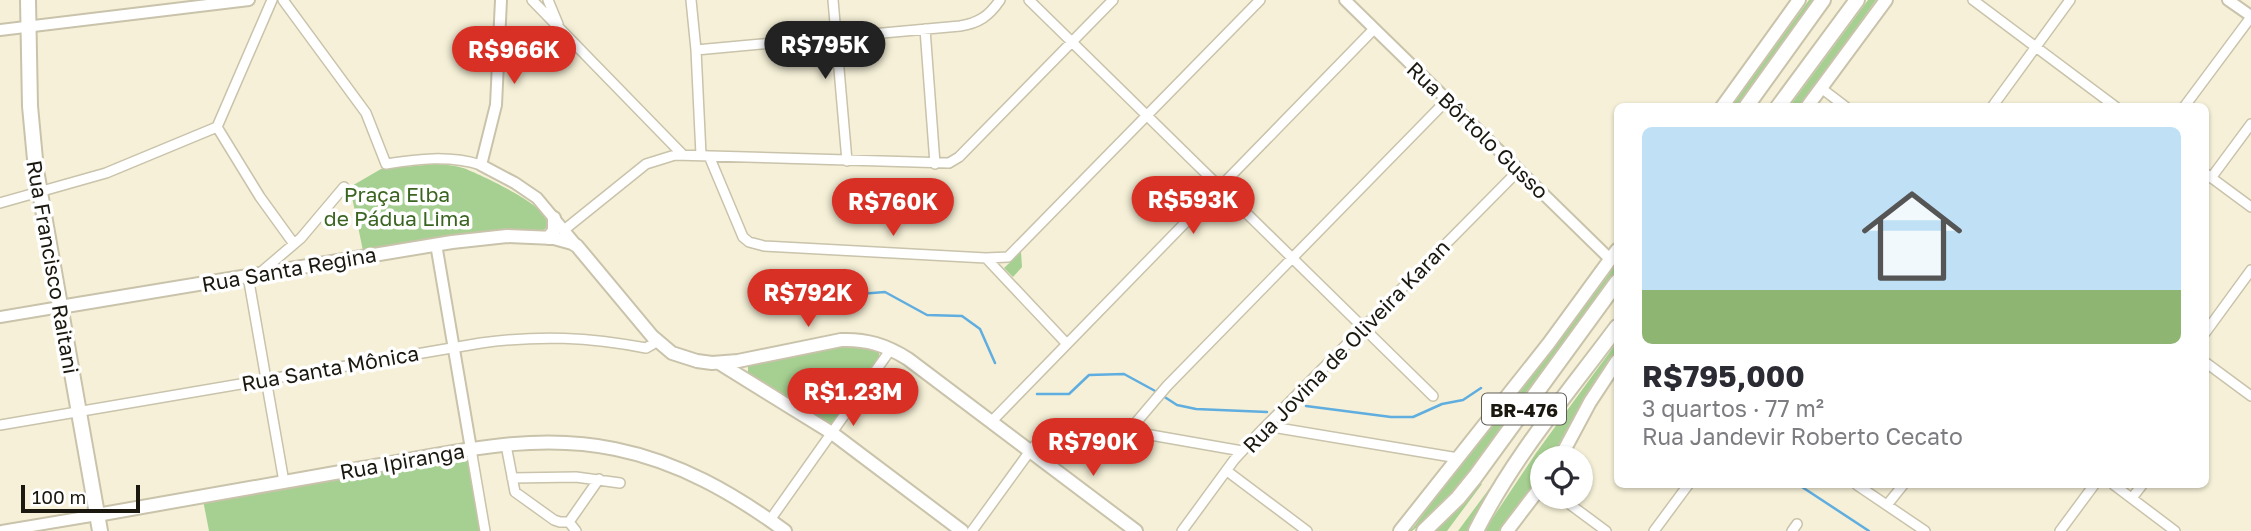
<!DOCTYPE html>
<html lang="pt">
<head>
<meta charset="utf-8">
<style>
	:root { --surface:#fff; --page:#f2f2f3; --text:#2b2b33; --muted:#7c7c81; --line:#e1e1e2; --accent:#d93025 }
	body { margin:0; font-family:"Golos Text",sans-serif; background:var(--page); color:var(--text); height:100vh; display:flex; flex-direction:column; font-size:26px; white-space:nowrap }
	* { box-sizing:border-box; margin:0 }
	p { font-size:23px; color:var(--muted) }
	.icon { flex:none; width:38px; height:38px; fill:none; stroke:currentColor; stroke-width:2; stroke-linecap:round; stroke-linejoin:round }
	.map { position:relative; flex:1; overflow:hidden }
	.drawer { position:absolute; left:1614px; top:103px; width:595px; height:385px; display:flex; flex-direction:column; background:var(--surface); border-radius:10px; box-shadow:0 2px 5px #0004 }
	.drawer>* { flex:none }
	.controls { position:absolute; left:1530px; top:446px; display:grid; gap:14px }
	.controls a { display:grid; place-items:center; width:63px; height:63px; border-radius:50%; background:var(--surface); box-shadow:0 2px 5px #0004; font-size:35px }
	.scale { position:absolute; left:21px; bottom:18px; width:119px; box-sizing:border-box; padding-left:7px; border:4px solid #1a180f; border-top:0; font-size:19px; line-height:24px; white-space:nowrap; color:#1a180f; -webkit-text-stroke:5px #fff; paint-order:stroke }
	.price { position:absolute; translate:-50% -60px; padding:0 16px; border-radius:24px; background:var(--accent); color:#fff; font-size:23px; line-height:46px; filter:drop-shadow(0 2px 4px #0008) }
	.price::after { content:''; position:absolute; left:50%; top:42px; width:21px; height:16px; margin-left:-10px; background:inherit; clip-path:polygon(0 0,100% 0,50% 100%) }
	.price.active { background:#222; color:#fff }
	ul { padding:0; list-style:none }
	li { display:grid; align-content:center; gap:14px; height:371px; padding:0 28px }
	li+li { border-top:2px solid var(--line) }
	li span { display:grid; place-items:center; height:217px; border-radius:10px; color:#555 }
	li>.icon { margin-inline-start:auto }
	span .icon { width:126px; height:126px; fill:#fffc; stroke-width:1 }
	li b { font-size:30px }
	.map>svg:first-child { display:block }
	.green { fill:#a6d091 }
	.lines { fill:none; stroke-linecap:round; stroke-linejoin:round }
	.stream { stroke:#60ade0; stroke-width:2.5 }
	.minor-casing { stroke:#c9c3ab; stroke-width:12 }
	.tertiary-casing { stroke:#c9c3ab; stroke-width:14 }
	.secondary-casing { stroke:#c9c3ab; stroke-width:16 }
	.primary-casing { stroke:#c9c3ab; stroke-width:18 }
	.trunk-casing { stroke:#c9c3ab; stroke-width:18 }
	.minor { stroke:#fff; stroke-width:9 }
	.tertiary { stroke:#fff; stroke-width:10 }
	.secondary { stroke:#fff; stroke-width:12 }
	.primary { stroke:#fff; stroke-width:14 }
	.trunk { stroke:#fff; stroke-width:14 }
	.labels { text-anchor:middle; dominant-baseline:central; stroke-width:7; stroke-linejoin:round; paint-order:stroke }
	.shield { fill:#fff; stroke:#5f5d57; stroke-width:2 }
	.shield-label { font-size:19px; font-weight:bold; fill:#1a180f }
	.street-label { font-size:21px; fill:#1a180f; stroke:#fff }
	.park-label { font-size:21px; fill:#3a6520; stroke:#fff }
</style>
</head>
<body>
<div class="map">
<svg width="2251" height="531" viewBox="0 0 2251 531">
	<rect width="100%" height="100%" fill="#f5f0d7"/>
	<!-- green -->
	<path class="green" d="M1809,0H1818L1740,107H1731Z
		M1868,0H1876L1800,107H1789Z
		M436,164C445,165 454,165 463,168C473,171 582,220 538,232L363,251L350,187L381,169Z
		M1021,252L1022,267L1013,277L1004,268Z
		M1617,263V274L1471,473L1434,513L1412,531H1408L1413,528L1501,410L1570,327Z
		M1617,342V356L1582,404L1553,458H1542V476L1501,531H1484L1536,453Z
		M840,344L878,349L880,358L831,426L748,374V365Z
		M467,455L480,531H209L203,500Z
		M1479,482L1482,484L1447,531H1433Z
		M1489,489L1492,491L1470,531H1458Z"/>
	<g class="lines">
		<!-- stream -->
		<path class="stream" d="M784,290L821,297L885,292L927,315L962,316L980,329L995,363
			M1037,394H1069L1089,375L1124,374L1157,392
			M1163,396L1177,405L1196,409L1267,412
			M1306,406L1391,417H1413L1442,404L1463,400L1481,388
			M1799,485L1869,531"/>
		<defs>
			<path id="minor" d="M283,0L366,113L386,164C418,159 449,155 481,165
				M532,0L683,155
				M548,0L558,24
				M691,0L696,50L701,155
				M833,0L847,161
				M1029,0L1433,396
				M1973,0L2116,107
				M925,29L935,164
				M696,50L960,26C979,23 989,16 1000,0
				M1821,88L1846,107
				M1992,107L2070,0
				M2184,107L2251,17
				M217,127L260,197L294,244
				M709,156L743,237L749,242L764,246L986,258L1067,344
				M2205,173L2251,207
				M2211,178L2251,124
				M0,203L106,173L217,127L272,0
				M564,230L646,164L675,155L949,163L959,157L1113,0
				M986,258L1008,257L1260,0
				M260,273L301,238L344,187
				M248,276L284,482
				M2205,333L2251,270
				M2205,362L2251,396
				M991,422L1374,29
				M0,425L481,343C540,335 588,337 646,348L653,344V337
				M1266,426L1458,458
				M1128,432L1167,386L1447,100
				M506,445L515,492L554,520L560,522H569L599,479
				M471,449L485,531
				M1227,471L1307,531
				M512,478L576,477L620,483
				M1857,485L1925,531
				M2114,485L2175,531
				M1560,497L1606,531
				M2132,498L2142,485
				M1887,505L1903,485
				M770,520L891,349
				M569,522L576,531
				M972,531L1030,451L1050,429L1076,428L1145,434L1242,451
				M1182,531L1234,460L1258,434L1519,170
				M1654,531L1688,485
				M1792,531L1797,524
				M2060,531L2094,485"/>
			<path id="tertiary" d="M501,0L496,105L481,165L515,183L537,198L577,246
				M1345,0L1610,259
				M2228,0L2251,16
				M0,30L249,0
				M436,244L471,449
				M0,317L60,307
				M2,531L97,515"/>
			<path id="secondary" d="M1722,107L1799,0
				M1807,107L1886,0
				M548,238L554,231V218
				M60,307L452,242L507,236L554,238L572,243L577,246L652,336L672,353L697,361L712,363L738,361L841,340C866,339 886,345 908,359L1136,531
				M719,363L832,433L962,531
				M1560,458L1590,402L1617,361
				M97,515C185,499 274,484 363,468C446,454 531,431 615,449C679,462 733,493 785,531
				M1400,531L1549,343L1617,250
				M1507,531L1542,485"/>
			<path id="primary" d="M28,0L30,106L36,170L100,531"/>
			<path id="trunk" d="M1746,107L1823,0
				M1778,107L1857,0
				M1424,531L1458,498L1475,477L1617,282
				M1476,531C1513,457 1568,393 1617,327"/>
		</defs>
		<!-- minor casing -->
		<use href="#minor" class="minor-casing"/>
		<!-- tertiary casing -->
		<use href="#tertiary" class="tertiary-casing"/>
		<!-- secondary casing -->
		<use href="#secondary" class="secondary-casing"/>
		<!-- primary casing -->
		<use href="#primary" class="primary-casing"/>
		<!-- trunk casing -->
		<use href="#trunk" class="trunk-casing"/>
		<!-- minor -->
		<use href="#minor" class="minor"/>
		<!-- tertiary -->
		<use href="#tertiary" class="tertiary"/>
		<!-- secondary -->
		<use href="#secondary" class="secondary"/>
		<!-- primary -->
		<use href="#primary" class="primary"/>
		<!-- trunk -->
		<use href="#trunk" class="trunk"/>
	</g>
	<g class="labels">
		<!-- shield labels -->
		<rect class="shield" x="1482" y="393.5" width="84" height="31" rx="5"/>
		<g class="shield-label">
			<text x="1524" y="409">BR-476</text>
		</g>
		<!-- street labels -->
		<g class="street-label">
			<text transform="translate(1478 130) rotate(44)">Rua Bôrtolo Gusso</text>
			<text transform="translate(53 267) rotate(80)">Rua Francisco Raitani</text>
			<text transform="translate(289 269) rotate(-10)">Rua Santa Regina</text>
			<text transform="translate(1346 346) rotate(-46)">Rua Jovina de Oliveira Karan</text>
			<text transform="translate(330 368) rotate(-10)">Rua Santa Mônica</text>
			<text transform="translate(402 461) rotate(-10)">Rua Ipiranga</text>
		</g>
		<!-- park labels -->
		<g class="park-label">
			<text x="397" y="194">Praça Elba<tspan x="397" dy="24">de Pádua Lima</tspan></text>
		</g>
	</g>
</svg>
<div class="controls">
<a><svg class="icon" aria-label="locate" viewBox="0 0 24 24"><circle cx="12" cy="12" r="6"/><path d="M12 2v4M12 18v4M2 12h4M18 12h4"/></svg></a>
</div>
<div class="scale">100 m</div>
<b class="price active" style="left:825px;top:81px">R$795K</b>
<b class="price" style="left:514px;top:86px">R$966K</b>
<b class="price" style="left:1193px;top:236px">R$593K</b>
<b class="price" style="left:893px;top:238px">R$760K</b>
<b class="price" style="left:808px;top:329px">R$792K</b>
<b class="price" style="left:853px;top:428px">R$1.23M</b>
<b class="price" style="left:1093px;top:478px">R$790K</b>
<section class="drawer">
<ul>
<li><span style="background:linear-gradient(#bfe0f5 75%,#8fb573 0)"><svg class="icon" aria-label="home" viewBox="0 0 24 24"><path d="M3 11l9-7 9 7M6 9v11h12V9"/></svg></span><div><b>R$795,000</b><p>3 quartos · 77 m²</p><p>Rua Jandevir Roberto Cecato</p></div></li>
</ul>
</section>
</div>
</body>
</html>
